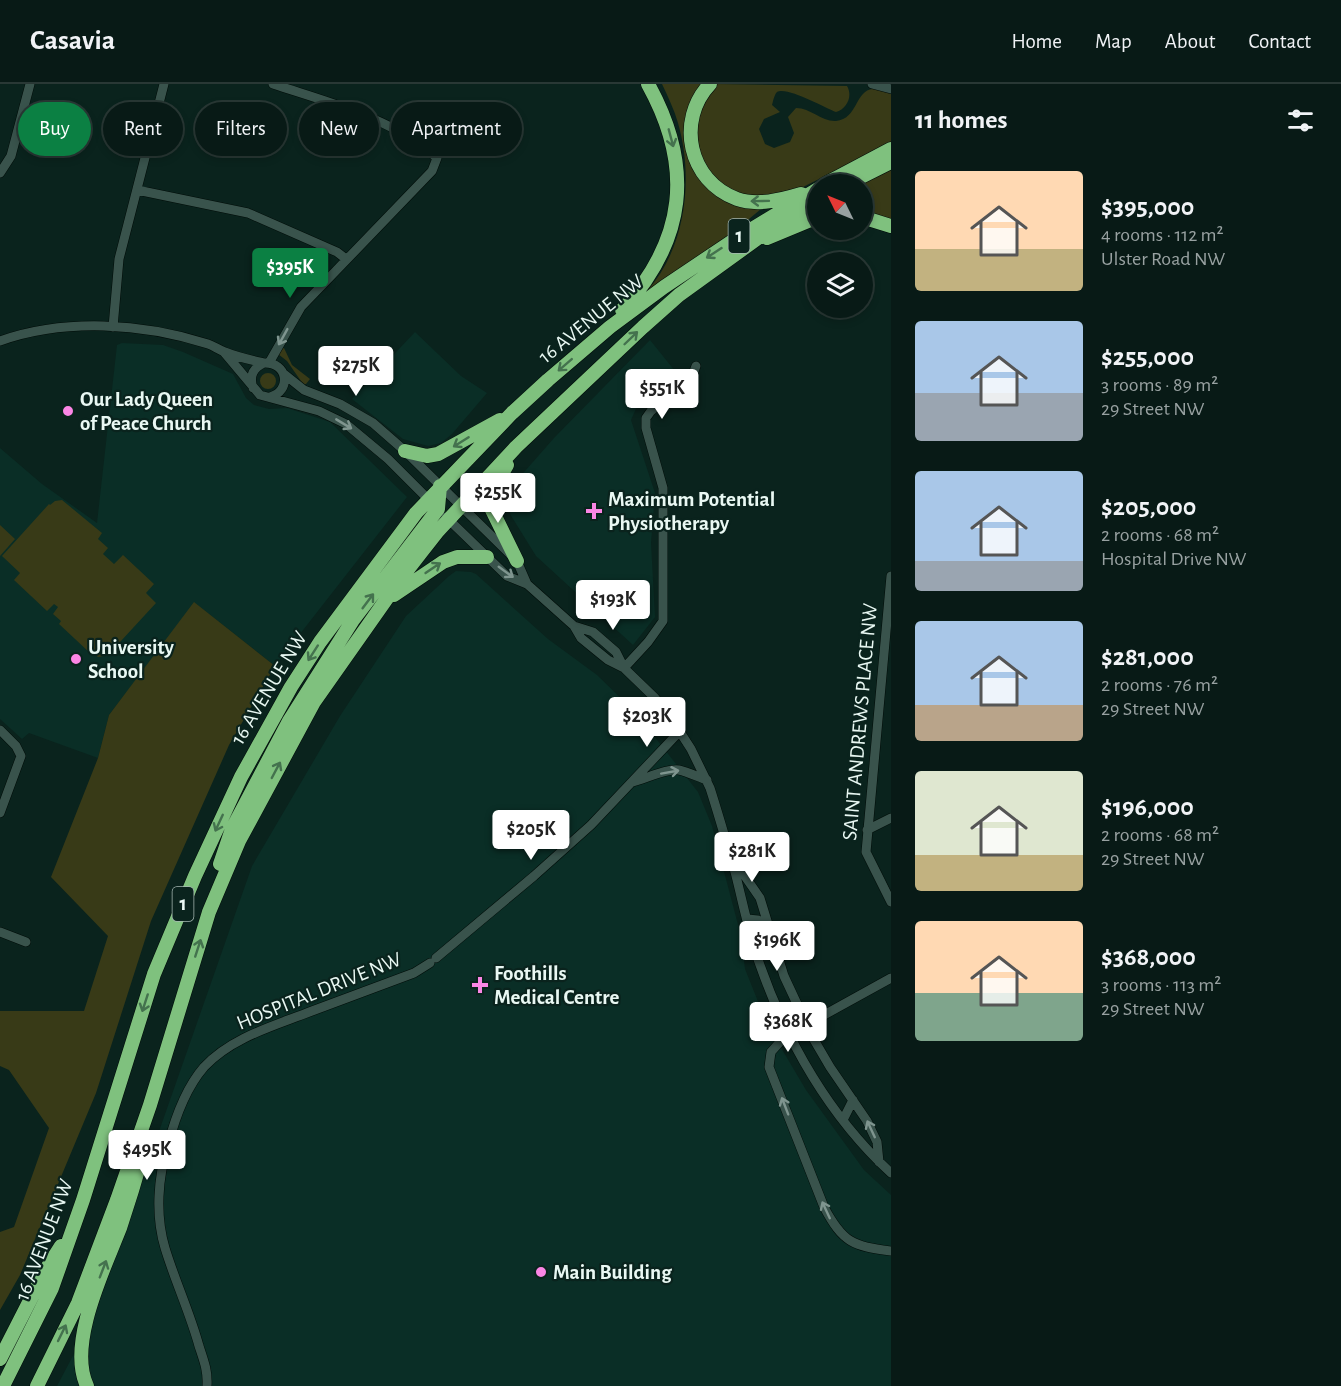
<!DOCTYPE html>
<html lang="en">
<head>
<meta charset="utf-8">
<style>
	:root { --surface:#081a16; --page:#162723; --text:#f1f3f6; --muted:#98a1a1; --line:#293835; --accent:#0b8043 }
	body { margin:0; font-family:"Alegreya Sans",sans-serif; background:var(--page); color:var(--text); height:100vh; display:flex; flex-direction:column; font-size:22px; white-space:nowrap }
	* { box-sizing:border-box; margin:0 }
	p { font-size:20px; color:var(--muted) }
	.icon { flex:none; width:33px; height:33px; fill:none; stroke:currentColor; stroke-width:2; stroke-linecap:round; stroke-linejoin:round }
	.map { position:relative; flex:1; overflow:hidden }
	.side { display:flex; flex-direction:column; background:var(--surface); width:450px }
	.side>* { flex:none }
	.hud { position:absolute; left:18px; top:18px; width:570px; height:54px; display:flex; gap:12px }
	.needle { width:39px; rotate:313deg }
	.buttons { position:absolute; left:807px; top:90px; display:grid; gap:12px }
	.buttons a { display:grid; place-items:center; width:66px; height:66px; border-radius:50%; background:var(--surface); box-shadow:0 3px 9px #0003,0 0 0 2px var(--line); font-size:30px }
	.price { position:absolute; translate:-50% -51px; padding:0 14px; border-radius:6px; background:#fff; color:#222; font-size:20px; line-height:39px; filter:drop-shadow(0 2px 3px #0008) }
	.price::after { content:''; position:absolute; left:50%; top:36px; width:18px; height:14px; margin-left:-9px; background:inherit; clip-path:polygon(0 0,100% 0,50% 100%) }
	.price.on { background:var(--accent); color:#fff }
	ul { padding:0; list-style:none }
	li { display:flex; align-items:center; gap:18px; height:150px; padding:0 24px }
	li span { display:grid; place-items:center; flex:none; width:168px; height:120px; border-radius:6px; color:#555 }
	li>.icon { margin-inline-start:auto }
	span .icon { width:72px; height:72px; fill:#fffc; stroke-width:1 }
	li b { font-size:26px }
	h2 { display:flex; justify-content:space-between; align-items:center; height:72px; padding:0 24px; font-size:26px }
	.pill { padding:0 21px; border-radius:27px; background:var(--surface); box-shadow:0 3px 9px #0003,0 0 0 2px var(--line); font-size:21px; line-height:54px }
	.pill.on { background:var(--accent); color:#fff }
	header { display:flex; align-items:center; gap:36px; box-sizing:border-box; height:84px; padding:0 30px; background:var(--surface); border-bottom:2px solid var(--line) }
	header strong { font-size:28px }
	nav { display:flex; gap:33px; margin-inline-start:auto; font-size:21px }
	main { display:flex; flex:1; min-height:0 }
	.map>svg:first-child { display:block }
	.built { fill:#0a2e26 }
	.green { fill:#383a17 }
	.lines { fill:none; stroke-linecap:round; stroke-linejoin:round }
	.minor-casing { stroke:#000c08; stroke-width:10 }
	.highway-casing { stroke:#000c08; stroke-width:15 }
	.minor { stroke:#39534c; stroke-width:9 }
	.highway { stroke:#7fc17e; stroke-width:14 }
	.oneway { stroke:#44724e }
	.oneway2 { stroke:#7f958f }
	.poi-dot { fill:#fb86e5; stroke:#0a231d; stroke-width:2 }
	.labels { text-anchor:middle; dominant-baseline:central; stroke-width:4.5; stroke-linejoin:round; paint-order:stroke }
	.shield { fill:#0a231d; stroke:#a6b8b3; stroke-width:1.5 }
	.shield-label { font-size:20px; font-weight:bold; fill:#e9f8f3 }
	.street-label { font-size:21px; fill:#e9f8f3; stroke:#0a231d }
	.poi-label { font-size:21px; font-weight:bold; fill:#e9f8f3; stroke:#0a231d; text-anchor:start }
</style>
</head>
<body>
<header>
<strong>Casavia</strong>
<nav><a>Home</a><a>Map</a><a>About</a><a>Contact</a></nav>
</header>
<main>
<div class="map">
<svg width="891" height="1302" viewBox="0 0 891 1302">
	<rect width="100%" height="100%" fill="#0a231d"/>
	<!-- built -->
	<path class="built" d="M415,248L461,292L487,309L452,350L441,359L428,362L403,355L352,315Z
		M650,256L675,287L639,318L631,336L655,409L651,459L655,533L633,561L536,472L510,430L511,403L554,354Z
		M122,259L163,261L183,268L233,290L246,314L254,321L269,325L287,324L330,338L407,413L275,582L195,519L109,631L98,674L29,649L22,655L0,635V364L42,400L97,439L117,261Z
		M456,487L471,488L476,490L548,555L597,591L636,629L698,708L712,742L741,852L745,885L767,940L806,1006L864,1086L891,1111V1302H57L95,1230L252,782L340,632L406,532L449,492Z"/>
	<!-- green -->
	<path class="green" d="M662,0H702L692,15L685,38V61L692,81L761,125L737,145L647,207C686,164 694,94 678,39C674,25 668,13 662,0Z
		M715,0L847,2C853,12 847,25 836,28C825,24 787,2 777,8C774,11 773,18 772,21L780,28L764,35L759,45L765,60L774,64L790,58L794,49L788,33L796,24C811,24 822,38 836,37C858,35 855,6 873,5C878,4 885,7 891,8V59L799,105L790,108L752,114L728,105L702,80L694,40L707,9Z
		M891,84V135L887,136L863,129L862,100H859Z
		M284,264L292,281L310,295L306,300H303L287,277L278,270L281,265Z
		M260 297a8 8 0 1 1 16 0a8 8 0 1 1-16 0Z
		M62,416L102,449L98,455L108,464L103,470L114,480L123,471L154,500L146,509L156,519L109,570L108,569L104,572L98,573L92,568L90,569L59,540L61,537L53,530L58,523L54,520L47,527L14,496L20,489L2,472L49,420L50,421L55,417Z
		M0,441L15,455L0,472Z
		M194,518L275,582L229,661L151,837L96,1009L20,1191L0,1226V1148L14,1143L49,1044L9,986L0,982V927H84L108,852L51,793L98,674L109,631Z"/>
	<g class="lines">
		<defs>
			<path id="minor" d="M872,0L891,5
				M0,89L11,72L30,0
				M137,106L248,129L337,168L346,175
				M113,243L119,175L164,0
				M0,257C66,234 142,239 208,260C214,262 219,266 225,268C237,273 251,276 264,279
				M224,268L260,311L319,327L346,340L388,375L432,419
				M269,279L301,223L432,87L437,74C395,35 327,18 273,0
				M284,290L304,306L340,320L373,339L405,367L517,477L527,500
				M253,304C249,292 253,284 264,279C288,278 292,307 270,313
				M446,433L507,492L527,500L574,542L581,554L608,576L624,584L655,614L671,634L691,665L710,704C719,732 727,760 735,788C743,819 749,851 760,881C787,958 830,1033 891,1089
				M891,492L866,768L891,818
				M574,542L593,548L616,568L624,584
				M624,584L648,558L663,537V404L646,344V334L651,327L693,290L696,282
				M0,646L16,662L21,672L0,729
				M633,698C645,695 668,684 679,686C688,688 698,693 707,696
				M867,746L891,734
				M733,775L760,814L784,892L813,954L830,983L867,1037L877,1058L879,1078
				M747,835L758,836L770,846
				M0,848L26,858
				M436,874L534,792L591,741L680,647
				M806,941L891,894
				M788,949L771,968L769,983L824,1123C843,1159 853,1162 891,1167
				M843,1036L853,1016
				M207,1302C208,1287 204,1277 199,1262C190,1229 175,1197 165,1164C155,1131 158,1093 168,1061C175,1034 185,1005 204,983C232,953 274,942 312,927C346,914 380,902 414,889L430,879"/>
			<path id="highway" d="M710,0C676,36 688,97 737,115C757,122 781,116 801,110
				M825,100L891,65
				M847,100L891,78
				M862,133L891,142
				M767,154L808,137L818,135
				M622,226C686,156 694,83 648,0
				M405,367L427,372L438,370L500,336
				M507,381L492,407L491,424L517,477
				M394,511L443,478L457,473H487
				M220,780L232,745L289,637L353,536L438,425L440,402
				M0,1275L45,1187L61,1162
				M3,1302L52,1204L83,1116L154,890L195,792L241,693L291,603L320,558L416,429L512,329L548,296L610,243L664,203L734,156L818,105
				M37,1302L78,1219L117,1116L150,1021L209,828L239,757L314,618L402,493L423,466L438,447L516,363L643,243L679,211L783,136L818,116
				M87,1302C67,1260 104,1185 120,1144C128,1120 136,1094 143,1069"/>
		</defs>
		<!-- minor casing -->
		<use href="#minor" class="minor-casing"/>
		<!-- highway casing -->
		<use href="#highway" class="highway-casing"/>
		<!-- minor -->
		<use href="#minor" class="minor"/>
		<!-- highway -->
		<use href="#highway" class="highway"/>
	</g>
	<!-- one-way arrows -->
	<defs><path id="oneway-shaft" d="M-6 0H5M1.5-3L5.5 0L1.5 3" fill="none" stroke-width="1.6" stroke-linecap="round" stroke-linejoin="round" transform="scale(1.5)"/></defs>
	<g class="oneway">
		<use href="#oneway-shaft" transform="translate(671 54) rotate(75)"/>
		<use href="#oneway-shaft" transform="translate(760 117) rotate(179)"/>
		<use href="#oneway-shaft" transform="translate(714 169) rotate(147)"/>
		<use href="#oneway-shaft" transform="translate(631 254) rotate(-44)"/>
		<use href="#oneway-shaft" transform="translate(565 281) rotate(139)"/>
		<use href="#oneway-shaft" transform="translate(461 358) rotate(148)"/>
		<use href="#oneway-shaft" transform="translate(433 484) rotate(-34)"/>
		<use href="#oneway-shaft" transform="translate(368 517) rotate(-53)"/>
		<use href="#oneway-shaft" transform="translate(313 569) rotate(123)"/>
		<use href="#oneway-shaft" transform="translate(276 686) rotate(-62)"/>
		<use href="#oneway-shaft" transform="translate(219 739) rotate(115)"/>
		<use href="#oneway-shaft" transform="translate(198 864) rotate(-72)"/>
		<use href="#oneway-shaft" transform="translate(145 919) rotate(108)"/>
		<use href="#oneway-shaft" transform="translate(103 1185) rotate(-69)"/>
		<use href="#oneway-shaft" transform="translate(62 1249) rotate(-64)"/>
	</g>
	<g class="oneway2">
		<use href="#oneway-shaft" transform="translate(283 253) rotate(119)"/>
		<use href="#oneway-shaft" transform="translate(344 340) rotate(31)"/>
		<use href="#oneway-shaft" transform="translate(506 488) rotate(36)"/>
		<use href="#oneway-shaft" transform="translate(670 688) rotate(-10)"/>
		<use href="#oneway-shaft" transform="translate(785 1022) rotate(-111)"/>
		<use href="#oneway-shaft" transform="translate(871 1045) rotate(-115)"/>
		<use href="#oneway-shaft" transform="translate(826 1126) rotate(-115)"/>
	</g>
	<!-- markers -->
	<g class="poi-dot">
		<circle cx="68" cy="327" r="6"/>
		<path d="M591 418h6v6h6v6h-6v6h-6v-6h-6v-6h6z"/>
		<circle cx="76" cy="575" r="6"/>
		<path d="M477 892h6v6h6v6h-6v6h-6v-6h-6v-6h6z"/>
		<circle cx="541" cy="1188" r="6"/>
	</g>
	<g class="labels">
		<!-- shield labels -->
		<g class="shield">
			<rect x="728.5" y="135" width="21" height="34" rx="4.5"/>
			<rect x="172.5" y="803" width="21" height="34" rx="4.5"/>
		</g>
		<g class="shield-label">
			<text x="739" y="152">1</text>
			<text x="183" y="820">1</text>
		</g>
		<!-- street labels -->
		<g class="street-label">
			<text transform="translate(591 235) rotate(-39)">16 AVENUE NW</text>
			<text transform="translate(269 604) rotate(-59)">16 AVENUE NW</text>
			<text transform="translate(860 638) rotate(-85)">SAINT ANDREWS PLACE NW</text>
			<text transform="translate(319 907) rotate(-22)">HOSPITAL DRIVE NW</text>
			<text transform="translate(44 1156) rotate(-69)">16 AVENUE NW</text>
		</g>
		<!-- poi labels -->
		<g class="poi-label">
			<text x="80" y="315">Our Lady Queen<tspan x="80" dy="24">of Peace Church</tspan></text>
			<text x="608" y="415">Maximum Potential<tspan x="608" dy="24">Physiotherapy</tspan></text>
			<text x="88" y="563">University<tspan x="88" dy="24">School</tspan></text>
			<text x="494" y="889">Foothills<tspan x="494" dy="24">Medical Centre</tspan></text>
			<text x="553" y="1188">Main Building</text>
		</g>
	</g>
</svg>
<div class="buttons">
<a><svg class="needle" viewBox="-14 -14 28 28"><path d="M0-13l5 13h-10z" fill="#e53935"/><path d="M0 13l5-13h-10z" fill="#98a1a1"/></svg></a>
<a><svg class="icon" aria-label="layers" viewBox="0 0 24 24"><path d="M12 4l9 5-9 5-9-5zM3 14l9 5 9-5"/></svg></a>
</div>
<b class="price on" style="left:290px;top:215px">$395K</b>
<b class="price" style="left:356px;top:313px">$275K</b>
<b class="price" style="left:662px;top:336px">$551K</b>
<b class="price" style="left:498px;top:440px">$255K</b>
<b class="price" style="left:613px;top:547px">$193K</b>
<b class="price" style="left:647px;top:664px">$203K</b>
<b class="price" style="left:531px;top:777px">$205K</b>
<b class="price" style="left:752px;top:799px">$281K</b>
<b class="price" style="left:777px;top:888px">$196K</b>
<b class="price" style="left:788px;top:969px">$368K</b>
<b class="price" style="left:147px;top:1097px">$495K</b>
<div class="hud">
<a class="pill on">Buy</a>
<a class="pill">Rent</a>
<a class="pill">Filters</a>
<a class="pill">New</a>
<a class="pill">Apartment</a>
</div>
</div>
<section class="side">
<h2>11 homes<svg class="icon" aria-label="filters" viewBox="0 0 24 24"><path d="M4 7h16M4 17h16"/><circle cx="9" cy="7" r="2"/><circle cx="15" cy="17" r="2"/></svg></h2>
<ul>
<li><span style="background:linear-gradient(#ffd9b3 65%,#c2b280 0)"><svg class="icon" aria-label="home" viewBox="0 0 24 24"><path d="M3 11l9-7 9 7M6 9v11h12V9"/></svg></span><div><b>$395,000</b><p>4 rooms · 112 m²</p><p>Ulster Road NW</p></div></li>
<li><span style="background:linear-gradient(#a9c7e8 60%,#9aa5b1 0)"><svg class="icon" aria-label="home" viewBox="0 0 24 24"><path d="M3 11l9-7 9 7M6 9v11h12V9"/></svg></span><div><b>$255,000</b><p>3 rooms · 89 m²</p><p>29 Street NW</p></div></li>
<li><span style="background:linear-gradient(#a9c7e8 75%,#9aa5b1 0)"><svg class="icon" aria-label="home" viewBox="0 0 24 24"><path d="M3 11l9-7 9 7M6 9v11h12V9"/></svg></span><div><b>$205,000</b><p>2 rooms · 68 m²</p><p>Hospital Drive NW</p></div></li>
<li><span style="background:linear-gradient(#a9c7e8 70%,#b9a48a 0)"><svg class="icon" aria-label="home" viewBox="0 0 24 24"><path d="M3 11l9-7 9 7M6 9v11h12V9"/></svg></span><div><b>$281,000</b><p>2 rooms · 76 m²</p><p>29 Street NW</p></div></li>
<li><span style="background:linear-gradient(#dfe7d0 70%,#c2b280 0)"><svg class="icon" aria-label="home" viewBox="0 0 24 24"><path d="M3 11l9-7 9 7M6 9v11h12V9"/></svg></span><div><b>$196,000</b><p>2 rooms · 68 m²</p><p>29 Street NW</p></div></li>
<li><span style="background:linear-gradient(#ffd9b3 60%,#7fa58c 0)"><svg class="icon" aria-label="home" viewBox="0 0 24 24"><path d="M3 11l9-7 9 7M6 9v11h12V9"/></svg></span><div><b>$368,000</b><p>3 rooms · 113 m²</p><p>29 Street NW</p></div></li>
</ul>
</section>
</main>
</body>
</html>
